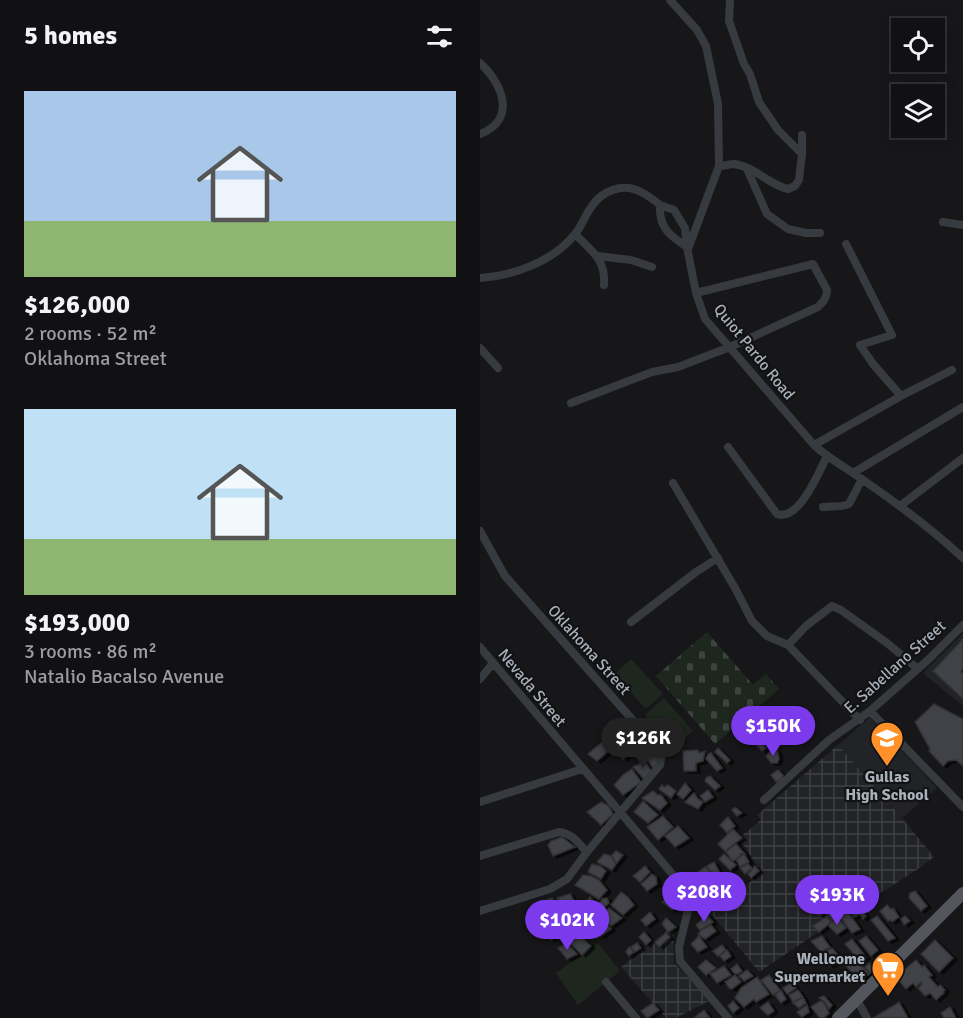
<!DOCTYPE html>
<html lang="en">
<head>
<meta charset="utf-8">
<style>
	:root { --surface:#111113; --page:#1e1f21; --text:#f1f3f6; --muted:#9c9da0; --line:#303133; --accent:#7c3aed }
	body { margin:0; font-family:Signika,sans-serif; background:var(--page); color:var(--text); height:100vh; display:flex; flex-direction:column; font-size:22px; white-space:nowrap }
	* { box-sizing:border-box; margin:0 }
	p { font-size:20px; color:var(--muted) }
	.icon { flex:none; width:33px; height:33px; fill:none; stroke:currentColor; stroke-width:2; stroke-linecap:round; stroke-linejoin:round }
	.map { position:relative; flex:1; overflow:hidden }
	.panel { display:flex; flex-direction:column; background:var(--surface); width:480px }
	.panel>* { flex:none }
	.tools { position:absolute; left:411px; top:18px; display:grid; gap:12px }
	.tools a { display:grid; place-items:center; width:54px; height:54px; border-radius:0px; background:var(--surface); box-shadow:0 3px 15px #0003,0 0 0 2px var(--line); font-size:30px }
	.price { position:absolute; translate:-50% -51px; padding:0 14px; border-radius:21px; background:var(--accent); color:#fff; font-size:20px; line-height:39px; filter:drop-shadow(0 2px 3px #0008) }
	.price::after { content:''; position:absolute; left:50%; top:36px; width:18px; height:14px; margin-left:-9px; background:inherit; clip-path:polygon(0 0,100% 0,50% 100%) }
	.price.active { background:#222; color:#fff }
	ul { padding:0; list-style:none }
	li { display:grid; align-content:center; gap:12px; height:318px; padding:0 24px }
	li span { display:grid; place-items:center; height:186px; border-radius:0px; color:#555 }
	li>.icon { margin-inline-start:auto }
	span .icon { width:108px; height:108px; fill:#fffc; stroke-width:1 }
	li b { font-size:26px }
	h2 { display:flex; justify-content:space-between; align-items:center; height:72px; padding:0 24px; font-size:26px }
	main { display:flex; flex:1; min-height:0 }
	.map>svg:first-child { display:block }
	.built { fill:#222326 }
	.industrial { fill:url(#industrial-grid) }
	.green { fill:#1e271e }
	.cemetery { fill:url(#cemetery-stones) }
	.building { fill:#404246; stroke:#303135; stroke-width:1.5; filter:url(#shadow) }
	.lines { fill:none; stroke-linecap:round; stroke-linejoin:round }
	.minor { stroke:#373a3e; stroke-width:8 }
	.primary { stroke:#53575d; stroke-width:12 }
	.labels { text-anchor:middle; dominant-baseline:central; stroke-width:4.5; stroke-linejoin:round; paint-order:stroke }
	.street-label { font-size:16px; fill:#a8b0ba; stroke:#121214 }
	.poi-label { font-size:16px; font-weight:bold; fill:#a8b0ba; stroke:#121214 }
</style>
</head>
<body>
<main>
<section class="panel">
<h2>5 homes<svg class="icon" aria-label="filters" viewBox="0 0 24 24"><path d="M4 7h16M4 17h16"/><circle cx="9" cy="7" r="2"/><circle cx="15" cy="17" r="2"/></svg></h2>
<ul>
<li><span style="background:linear-gradient(#a9c7e8 70%,#8fb573 0)"><svg class="icon" aria-label="home" viewBox="0 0 24 24"><path d="M3 11l9-7 9 7M6 9v11h12V9"/></svg></span><div><b>$126,000</b><p>2 rooms · 52 m²</p><p>Oklahoma Street</p></div></li>
<li><span style="background:linear-gradient(#bfe0f5 70%,#8fb573 0)"><svg class="icon" aria-label="home" viewBox="0 0 24 24"><path d="M3 11l9-7 9 7M6 9v11h12V9"/></svg></span><div><b>$193,000</b><p>3 rooms · 86 m²</p><p>Natalio Bacalso Avenue</p></div></li>
</ul>
</section>
<div class="map">
<svg width="483" height="1018" viewBox="0 0 483 1018">
	<defs>
		<pattern id="industrial-grid" width="8" height="8" patternUnits="userSpaceOnUse" patternTransform="scale(1.5)"><rect width="8" height="8" fill="#222326"/><path d="M0 4h8M4 0v8" fill="none" stroke="#3f4043"/></pattern>
		<pattern id="cemetery-stones" width="16" height="16" patternUnits="userSpaceOnUse" patternTransform="scale(1.5)"><rect width="16" height="16" fill="#1e271e"/><path d="M2 7V4a2 2 0 0 1 4 0v3zM10 15v-3a2 2 0 0 1 4 0v3z" fill="#3c443d"/></pattern>
		<filter id="shadow"><feDropShadow dx="4" dy="2" stdDeviation="0" flood-color="#0009"/></filter>
	</defs>
	<rect width="100%" height="100%" fill="#171719"/>
	<!-- built -->
	<path class="built" d="M483,633V706L443,673Z
		M390,717L457,788L422,818L358,745Z"/>
	<!-- industrial -->
	<path class="industrial" d="M358,745L422,818L454,857L435,871L337,933L279,972L230,912L282,873L259,838L281,820L277,815Z
		M193,926L194,963L231,1000L196,1018H186L141,967Z"/>
	<!-- green -->
	<path class="green" d="M151,659L183,694L166,709L134,674Z
		M184,698L213,731L194,748L165,715Z
		M118,943L140,971L98,1005L76,973Z"/>
	<!-- cemetery -->
	<path class="cemetery" d="M227,632L273,685L286,674L299,689L235,744L176,676Z"/>
	<!-- building -->
	<path class="building" d="M483,639V669L481,672L483,674V699L453,671Z
		M454,704L483,719V766L476,760L468,761L463,766L449,751L450,749L435,722Z
		M268,725L286,748L282,751L262,729Z
		M140,733L144,736L150,733L158,738H161L163,742L143,759L133,742Z
		M126,739L133,747L117,761L108,754Z
		M238,748L250,760L247,763L235,752Z
		M173,750L178,755L179,761L173,768L165,756Z
		M218,750L219,753L225,751L223,761L216,763V771H204L203,751Z
		M296,750L298,753L299,759L297,763H291L286,756L290,752Z
		M231,753L242,768L237,771L226,759L228,754Z
		M165,761L171,771L164,779L153,767Z
		M152,769L161,782L143,795L134,785L143,775Z
		M298,770L303,775L302,779L296,782L291,775Z
		M230,776L240,786L235,790L225,781L226,778Z
		M205,783L211,790L203,799L197,794Z
		M182,785L184,787L188,785L196,791L191,798L179,789Z
		M228,790L233,797L225,802L220,796Z
		M173,791L177,794L176,795H181L187,803L180,810L162,798Z
		M214,793L218,799L223,802L218,809L205,802Z
		M163,801L178,815L168,823L154,812Z
		M121,802L129,806L133,814L121,825L107,812Z
		M254,808H256L262,813L257,816L252,810Z
		M183,816L193,827L178,840L167,827Z
		M248,817L255,826L247,833L240,825Z
		M198,826L209,838L195,847L185,836Z
		M253,829L262,838L245,851L238,844Z
		M82,837L95,847L73,856L68,845L71,841Z
		M256,844L265,854H260V857L253,861L246,852Z
		M136,851L143,855L136,864L132,855Z
		M124,854L131,856L136,864L132,870L117,862Z
		M244,854L256,865L250,870L239,859Z
		M264,854L269,862L260,867L256,859Z
		M234,862L240,873L238,875L239,878L238,880L227,867V866Z
		M112,864L120,866L126,871L121,879L108,872Z
		M268,864L272,868L265,874L260,868Z
		M165,866L170,872L160,882L153,876Z
		M275,866L279,871L271,878L268,874Z
		M225,867L231,873L227,876L232,882L224,889L213,876Z
		M172,874L176,877L177,884L167,891L161,884Z
		M103,875L111,876L119,880L127,890L119,899L95,885Z
		M354,890L367,910L352,921L339,904Z
		M435,891L447,906L441,911L429,898L430,893Z
		M141,892L148,897L154,905L143,915L131,905Z
		M90,894L99,908L85,913L77,898Z
		M190,895L199,903L192,910L182,902Z
		M110,897L115,904L107,916L99,910Z
		M72,898L81,913L71,916L64,901Z
		M127,898L129,903L121,910L118,906L122,899Z
		M336,905L339,907L343,913L339,916L332,910Z
		M407,905L411,909L413,908L419,917L412,922L411,920L408,921L400,911Z
		M379,907L386,916L383,919L380,914L374,917L371,912Z
		M129,908L142,918L131,926L122,916Z
		M97,912L104,921L90,926L85,917Z
		M170,912L175,919L166,926L161,920Z
		M368,912L380,929L372,933L360,917Z
		M227,915L233,922L220,930L216,925Z
		M347,916L351,922L339,932L333,926Z
		M397,916L415,938L408,941L391,920Z
		M425,916L430,921L424,925L421,919Z
		M358,917L366,928L357,934L348,925Z
		M186,918L196,927L188,932L182,924Z
		M124,922L131,929L121,936L112,929Z
		M231,925L236,931L225,939L218,934L223,929Z
		M67,926L77,935L71,940L62,931Z
		M164,932L171,940L166,945L159,937Z
		M186,933L190,937L179,947L175,942Z
		M99,935L111,946L102,955L89,942Z
		M219,936L227,947L218,952L211,944Z
		M342,936L350,947L341,952L331,941Z
		M386,936L398,950L391,956L379,941Z
		M372,939L386,957L380,961L365,944Z
		M455,940L473,958L459,972L441,954Z
		M87,943L97,954L87,959L78,948Z
		M157,943L161,948L155,952L151,947Z
		M242,945L246,950L238,956L233,951Z
		M149,947L154,952L149,956L146,952Z
		M352,948L361,958L350,966L339,955Z
		M247,950L251,956L244,961L240,956Z
		M372,955L389,974L379,980L361,961Z
		M226,960L236,968L226,975L218,967Z
		M436,960L442,967L444,965L452,975L449,977L458,987L460,985L465,990L463,992L464,993L456,1000L450,993L445,996L438,988L442,984L441,982L436,987L433,983L426,989L416,977Z
		M389,963L395,969L390,973L385,967Z
		M257,964L262,971L258,974L254,973L251,969Z
		M244,966L251,975L237,983L230,974Z
		M267,970L273,976L264,981L259,976Z
		M303,974L307,981L299,982L294,978Z
		M255,975L261,982L252,989L249,988L245,982Z
		M289,975L300,990L293,995L281,980Z
		M277,977L289,994L276,1002L274,999L264,1007L255,998L261,988Z
		M313,982L316,988L307,994L303,988Z
		M301,990L306,999L301,1003L295,995Z
		M318,990L323,997L313,1002L309,995Z
		M344,996L352,1005L349,1009L345,1002L339,998Z
		M323,997L326,1003L319,1008L313,1003Z
		M253,1001L259,1008L253,1013L248,1006Z
		M340,1001L344,1003L349,1013L344,1018H340L331,1007Z
		M288,1002L294,1011L288,1015L280,1008Z
		M419,1002L428,1018H393L413,1006Z
		M173,1003L179,1010L167,1018L161,1011Z
		M327,1005L329,1012L322,1017L317,1012Z
		M470,1007L476,1018H464L461,1013Z
		M224,1010L230,1018H214Z"/>
	<g class="lines">
		<!-- minor -->
		<path class="minor" d="M190,0L217,30L226,46L238,104L239,166L208,249
			M250,0L249,21L264,64L270,74L279,102L298,130L322,154
			M0,63C23,84 37,120 0,134
			M239,166C244,166 249,164 254,164C274,166 289,185 308,189L315,186L319,180L322,154V135
			M267,169L287,214L308,229L326,233H340
			M180,205L194,210L205,228L207,247L216,293L225,319L334,445C349,459 367,468 383,480C418,504 452,529 483,558
			M463,222L483,225
			M95,234C112,251 126,260 124,285
			M366,244L412,335L380,345L393,364L421,396
			M118,256L151,260L172,267
			M0,278C33,276 74,261 95,234C102,226 105,215 112,206C122,191 143,182 161,192C167,195 174,200 180,205C179,228 189,235 207,247
			M0,348L18,368
			M91,403L172,372L198,367L250,347L338,307C343,302 347,298 347,290L333,264L216,293
			M334,445L421,396L472,370
			M248,447L297,514C319,522 339,472 347,456
			M373,473L483,407
			M193,483L255,588L272,621L287,636L308,645L380,720
			M420,506L483,458
			M343,507L362,506L369,504L382,479
			M0,531L25,576L182,753L180,765L107,852L87,879L70,889L0,911
			M151,622L216,572L238,558
			M308,645L326,626L352,606L361,610L407,643L438,669
			M0,647C67,727 136,806 203,887L206,894L209,906L199,947L200,961L248,1018
			M0,679L13,663
			M390,711L483,807
			M284,800L349,740L390,711L449,659L483,625
			M0,802L102,769
			M0,856L79,832C92,833 98,843 107,852
			M126,982L156,1018
			M377,1000L387,1018"/>
		<!-- primary -->
		<path class="primary" d="M358,1018L483,893"/>
	</g>
	<!-- icons -->
	<defs>
		<symbol id="school-pin" viewBox="-11 -11 22 30"><path d="M0 17L-7.5 6A9.5 9.5 0 1 1 7.5 6Z" fill="#ff9128" stroke="#121214"/><path d="M0-5L7-2L0 1L-7-2ZM-4 1L0 2.5L4 1V4Q0 6-4 4Z" fill="#fff"/></symbol>
		<symbol id="supermarket-pin" viewBox="-11 -11 22 30"><path d="M0 17L-7.5 6A9.5 9.5 0 1 1 7.5 6Z" fill="#ff9128" stroke="#121214"/><path d="M-6-5.5h2.5l.6 2H6L4.5 2H-2.5L-4.4-4H-6ZM-1.5 3.2a1.3 1.3 0 1 0 .1 0ZM3 3.2a1.3 1.3 0 1 0 .1 0Z" fill="#fff"/></symbol>
	</defs>
	<g fill-rule="evenodd">
		<use href="#school-pin" x="388" y="719" width="38" height="52"/>
		<use href="#supermarket-pin" x="389" y="949" width="38" height="52"/>
	</g>
	<g class="labels">
		<!-- street labels -->
		<g class="street-label">
			<text transform="translate(274 352) rotate(51)">Quiot Pardo Road</text>
			<text transform="translate(109 650) rotate(48)">Oklahoma Street</text>
			<text transform="translate(415 667) rotate(-42)">E. Sabellano Street</text>
			<text transform="translate(52 688) rotate(50)">Nevada Street</text>
		</g>
		<!-- poi labels -->
		<g class="poi-label">
			<text x="407" y="777">Gullas<tspan x="407" dy="18">High School</tspan></text>
			<text x="385" y="959" text-anchor="end">Wellcome<tspan x="385" dy="18">Supermarket</tspan></text>
		</g>
	</g>
</svg>
<div class="tools">
<a><svg class="icon" aria-label="locate" viewBox="0 0 24 24"><circle cx="12" cy="12" r="6"/><path d="M12 2v4M12 18v4M2 12h4M18 12h4"/></svg></a>
<a><svg class="icon" aria-label="layers" viewBox="0 0 24 24"><path d="M12 4l9 5-9 5-9-5zM3 14l9 5 9-5"/></svg></a>
</div>
<b class="price" style="left:293px;top:757px">$150K</b>
<b class="price active" style="left:163px;top:769px">$126K</b>
<b class="price" style="left:224px;top:923px">$208K</b>
<b class="price" style="left:357px;top:926px">$193K</b>
<b class="price" style="left:87px;top:951px">$102K</b>
</div>
</main>
</body>
</html>
